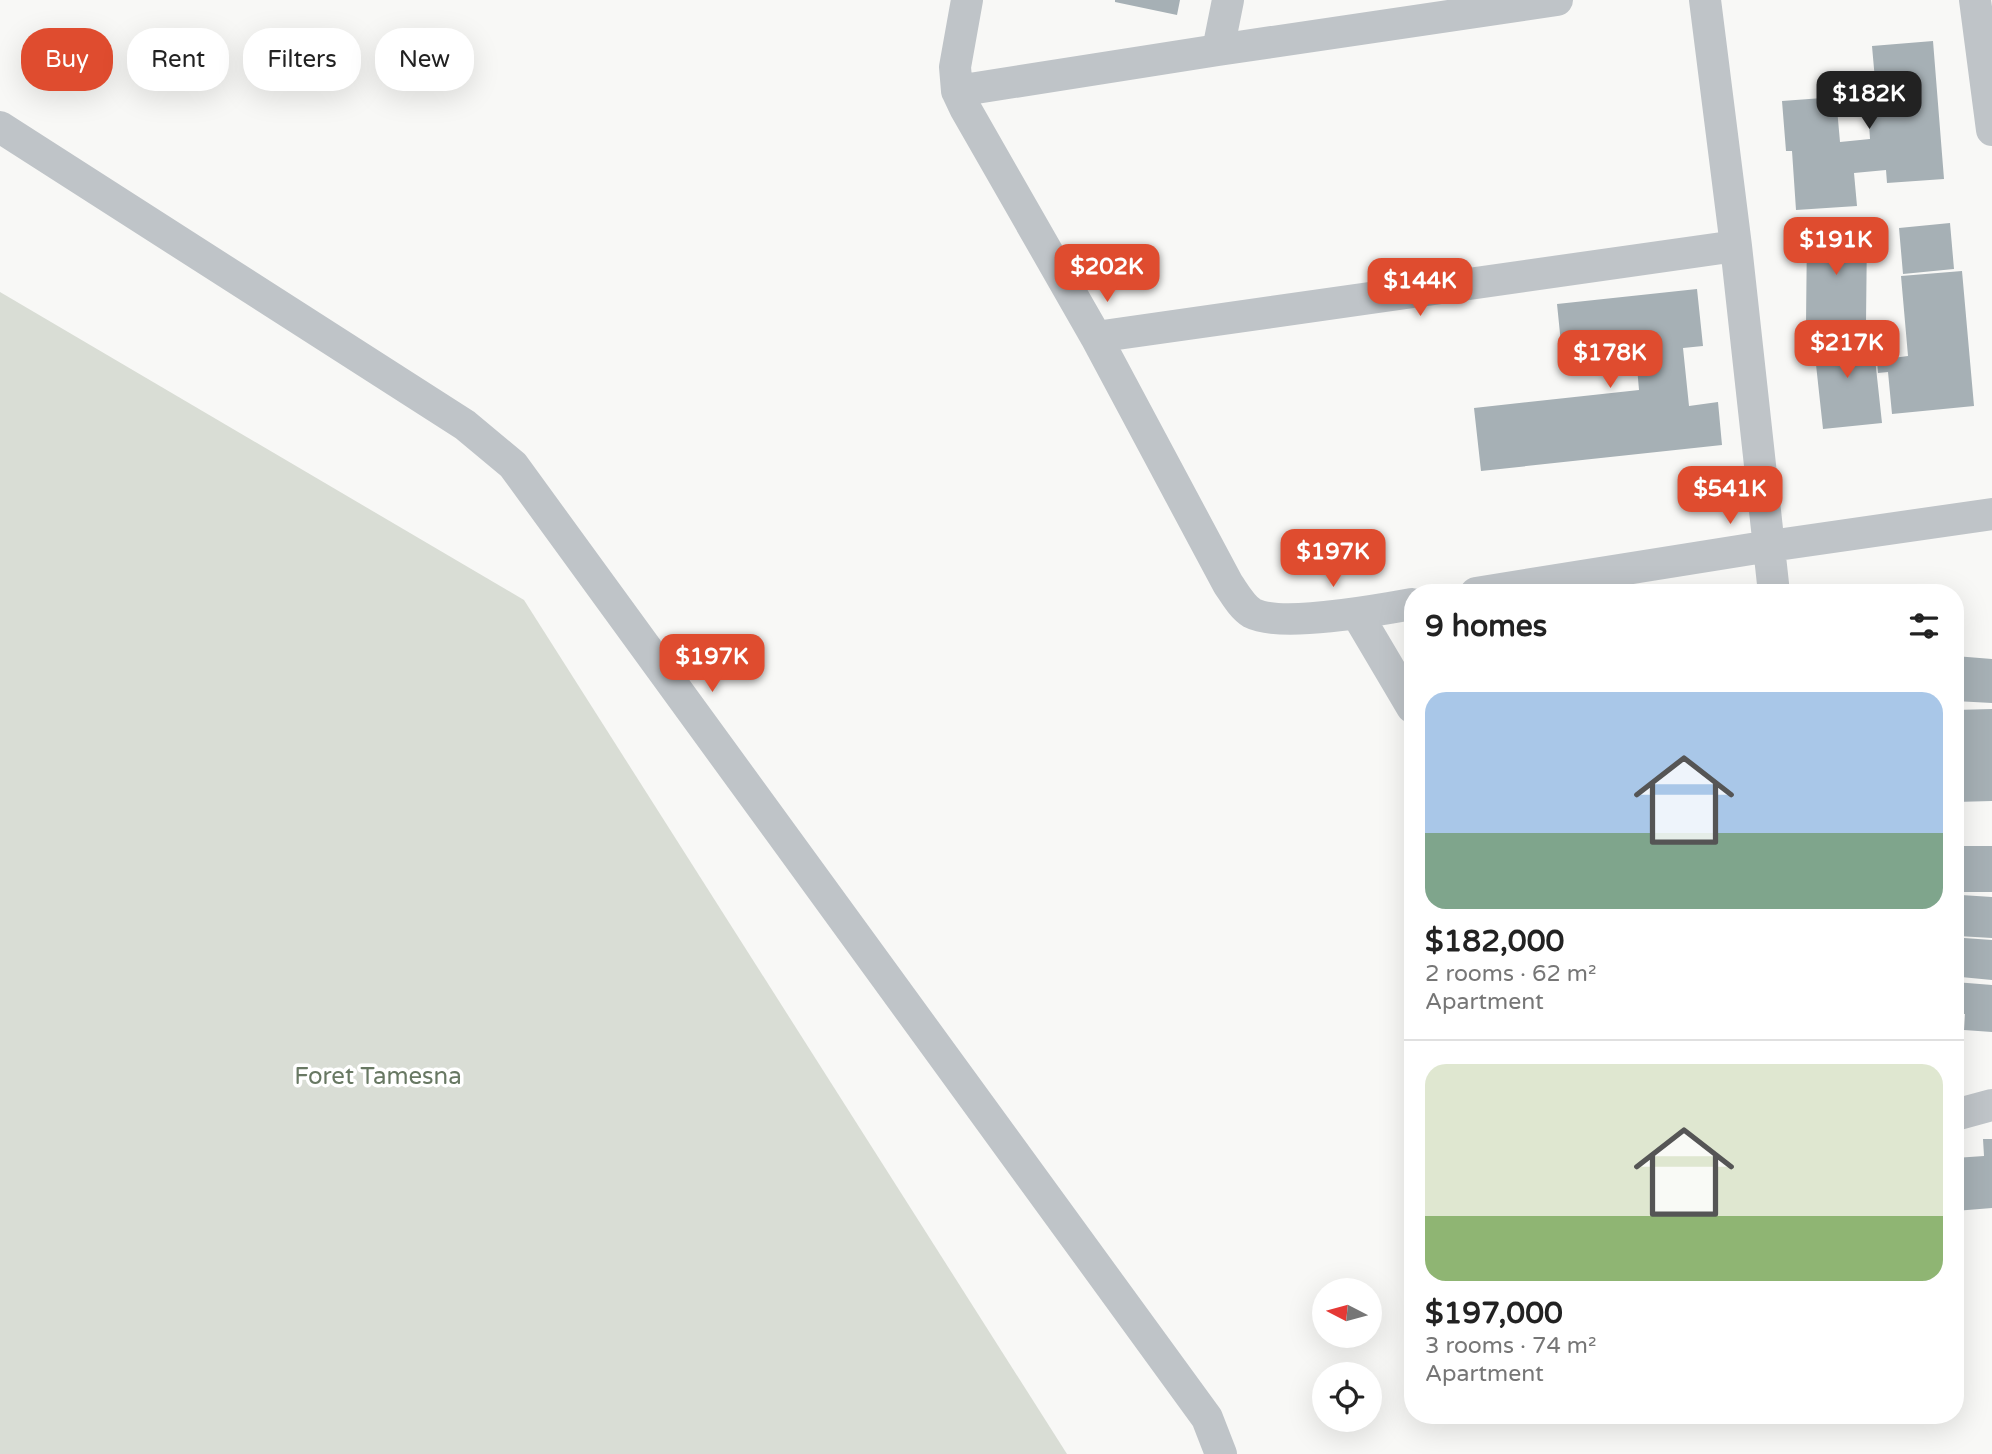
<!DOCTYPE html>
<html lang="en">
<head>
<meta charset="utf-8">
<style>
	:root { --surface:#fff; --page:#f2f2f2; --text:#222; --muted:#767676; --line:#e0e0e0; --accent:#df4c2f }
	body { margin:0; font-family:"Varela Round",sans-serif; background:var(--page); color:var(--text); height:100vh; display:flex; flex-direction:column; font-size:26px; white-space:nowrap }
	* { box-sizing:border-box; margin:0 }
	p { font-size:23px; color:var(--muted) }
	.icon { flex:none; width:38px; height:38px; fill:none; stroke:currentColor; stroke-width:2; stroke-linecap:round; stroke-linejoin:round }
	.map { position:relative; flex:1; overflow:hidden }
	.panel { position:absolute; left:1404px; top:584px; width:560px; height:840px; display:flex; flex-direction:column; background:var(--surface); border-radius:28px; box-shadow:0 7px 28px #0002 }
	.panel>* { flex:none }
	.top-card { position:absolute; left:21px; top:28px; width:665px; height:63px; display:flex; gap:14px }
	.needle { width:46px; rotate:276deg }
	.buttons { position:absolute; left:1312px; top:1278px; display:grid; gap:14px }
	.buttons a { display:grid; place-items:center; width:70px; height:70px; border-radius:50%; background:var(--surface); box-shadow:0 7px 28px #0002; font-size:35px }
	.price { position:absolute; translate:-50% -60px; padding:0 16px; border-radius:14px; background:var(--accent); color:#fff; font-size:23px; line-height:46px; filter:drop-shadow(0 2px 4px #0008) }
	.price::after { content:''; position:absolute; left:50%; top:42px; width:21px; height:16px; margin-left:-10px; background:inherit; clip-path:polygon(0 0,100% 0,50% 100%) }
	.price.selected { background:#222; color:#fff }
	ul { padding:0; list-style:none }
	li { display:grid; align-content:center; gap:14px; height:371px; padding:0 21px }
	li+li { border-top:2px solid var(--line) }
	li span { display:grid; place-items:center; height:217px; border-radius:21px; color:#555 }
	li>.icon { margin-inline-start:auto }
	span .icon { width:126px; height:126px; fill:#fffc; stroke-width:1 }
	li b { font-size:30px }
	h2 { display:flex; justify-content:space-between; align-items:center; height:84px; padding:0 21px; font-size:30px }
	.pill { padding:0 24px; border-radius:28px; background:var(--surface); box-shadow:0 7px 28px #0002; font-size:24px; line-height:63px }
	.pill.selected { background:var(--accent); color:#fff }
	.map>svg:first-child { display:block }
	.green { fill:#d9ddd5 }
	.building { fill:#a6b0b5 }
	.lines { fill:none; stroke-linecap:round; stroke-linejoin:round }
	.minor { stroke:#bfc4c8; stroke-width:32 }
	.labels { text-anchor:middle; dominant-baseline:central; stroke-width:7; stroke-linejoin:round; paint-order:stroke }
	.park-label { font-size:24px; fill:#687863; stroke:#fff }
</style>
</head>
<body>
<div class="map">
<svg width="1992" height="1454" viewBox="0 0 1992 1454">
	<rect width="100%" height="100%" fill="#f8f8f6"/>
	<!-- green -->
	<path class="green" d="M0,292L524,600L1067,1454H0Z"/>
	<!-- building -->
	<path class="building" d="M1115,0H1180L1177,15L1115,2Z
		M1933,41L1944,179L1887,183L1886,170L1854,173L1857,206L1796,210L1792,151H1786L1782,101L1836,97L1840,142L1870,139L1866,81L1875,80L1872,46Z
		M1950,223L1954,269L1903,274L1899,228Z
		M1807,231L1867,232L1866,323H1806Z
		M1962,271L1974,406L1892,414L1888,372L1878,373L1877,360L1908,356L1901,276Z
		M1697,289L1703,346L1683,348L1689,406L1718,402L1722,445L1481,471L1474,408L1639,390L1637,367L1656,365L1655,353L1563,363L1557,304Z
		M1872,331L1882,423L1823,429L1813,337Z
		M1955,656L1992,659V703L1955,701Z
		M1992,709V801L1955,802V710Z
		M1955,846H1992V892H1955Z
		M1961,895L1992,897V938L1958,936Z
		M1964,938L1992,940V980L1961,977Z
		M1955,982L1992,985V1032L1964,1030L1965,1014H1955Z
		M1983,1139H1992V1208L1955,1211V1158L1984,1156Z"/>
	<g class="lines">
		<!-- minor -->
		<path class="minor" d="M967,0L955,67L957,91L965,108L1096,337L1228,584C1235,594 1242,607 1252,613C1280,628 1379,610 1412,604
			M1705,0L1736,246L1774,593
			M1975,0L1992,130
			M1218,50L1228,0
			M957,91L1218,50L1557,0
			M0,127L465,425L513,465L1207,1418L1221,1454
			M1096,337L1736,246
			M1476,593L1770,546L1992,514
			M1357,614L1412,707
			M1955,1115L1992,1105"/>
	</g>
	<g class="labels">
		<!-- park labels -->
		<g class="park-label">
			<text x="378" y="1076">Foret Tamesna</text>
		</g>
	</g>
</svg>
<div class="buttons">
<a><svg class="needle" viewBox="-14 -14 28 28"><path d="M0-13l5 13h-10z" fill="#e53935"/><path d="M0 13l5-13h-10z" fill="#767676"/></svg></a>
<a><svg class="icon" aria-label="locate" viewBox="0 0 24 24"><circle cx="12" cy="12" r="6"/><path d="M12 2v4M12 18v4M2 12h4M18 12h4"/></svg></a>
</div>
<b class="price selected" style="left:1869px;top:131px">$182K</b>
<b class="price" style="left:1836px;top:277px">$191K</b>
<b class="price" style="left:1107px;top:304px">$202K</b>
<b class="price" style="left:1420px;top:318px">$144K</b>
<b class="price" style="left:1847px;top:380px">$217K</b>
<b class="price" style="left:1610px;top:390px">$178K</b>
<b class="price" style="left:1730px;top:526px">$541K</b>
<b class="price" style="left:1333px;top:589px">$197K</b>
<b class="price" style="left:712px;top:694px">$197K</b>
<div class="top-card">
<a class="pill selected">Buy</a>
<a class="pill">Rent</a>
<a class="pill">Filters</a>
<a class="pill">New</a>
</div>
<section class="panel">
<h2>9 homes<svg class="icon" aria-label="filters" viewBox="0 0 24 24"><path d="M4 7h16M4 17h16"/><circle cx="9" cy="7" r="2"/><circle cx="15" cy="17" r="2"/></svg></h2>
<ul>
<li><span style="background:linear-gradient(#a9c7e8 65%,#7fa58c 0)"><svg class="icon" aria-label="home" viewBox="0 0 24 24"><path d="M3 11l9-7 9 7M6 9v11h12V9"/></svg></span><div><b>$182,000</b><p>2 rooms · 62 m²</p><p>Apartment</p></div></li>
<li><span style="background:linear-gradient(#dfe7d0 70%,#8fb573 0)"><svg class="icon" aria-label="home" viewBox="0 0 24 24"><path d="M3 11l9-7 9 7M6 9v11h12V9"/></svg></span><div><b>$197,000</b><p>3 rooms · 74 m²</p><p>Apartment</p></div></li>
</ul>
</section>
</div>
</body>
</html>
